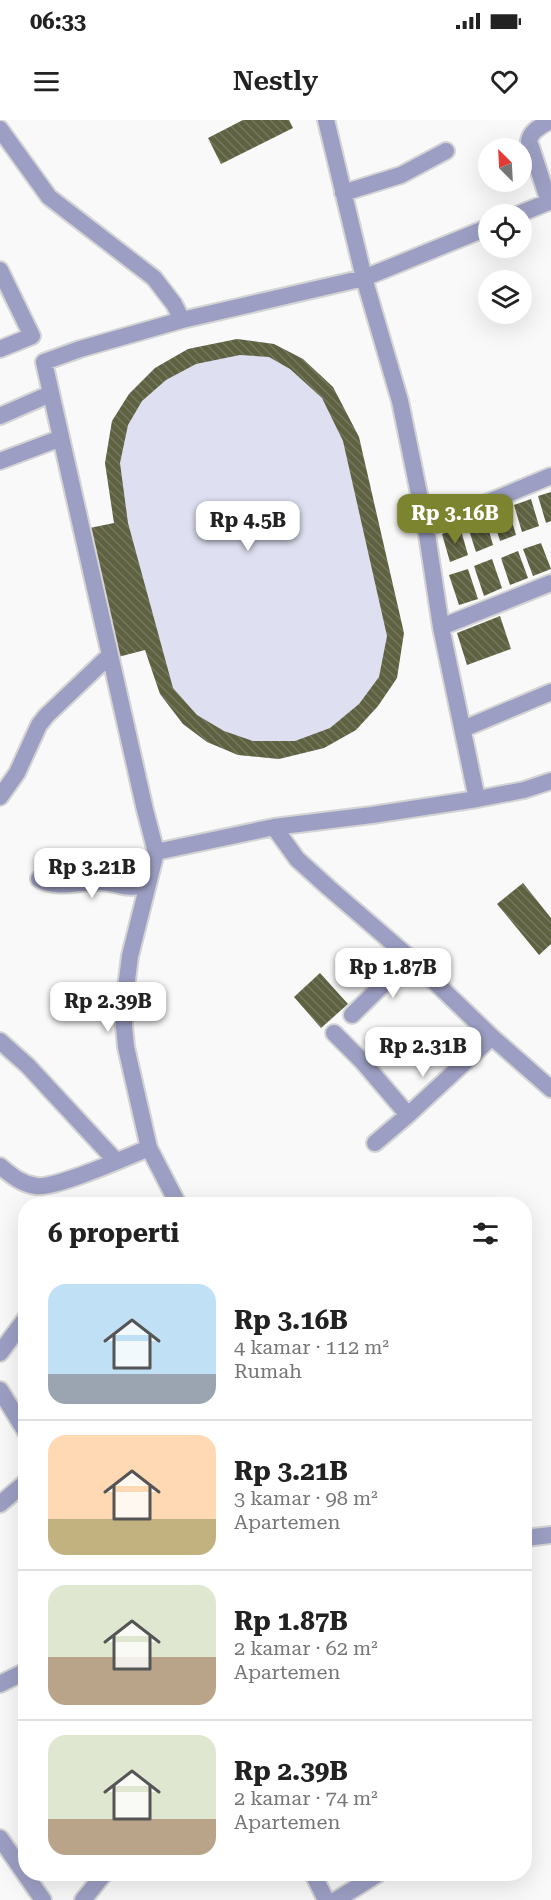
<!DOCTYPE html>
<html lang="id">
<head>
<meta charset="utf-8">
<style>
	:root { --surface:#fff; --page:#f6f6f6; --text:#222; --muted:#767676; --line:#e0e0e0; --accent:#7d842f }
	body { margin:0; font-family:"Roboto Serif",serif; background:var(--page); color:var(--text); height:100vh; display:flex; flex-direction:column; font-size:22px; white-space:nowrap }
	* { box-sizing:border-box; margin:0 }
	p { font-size:20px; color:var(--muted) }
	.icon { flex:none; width:33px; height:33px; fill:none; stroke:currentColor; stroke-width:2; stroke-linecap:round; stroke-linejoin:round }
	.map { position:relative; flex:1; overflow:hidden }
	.sheet { position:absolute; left:18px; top:1077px; width:514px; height:684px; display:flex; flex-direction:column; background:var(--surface); border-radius:24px; box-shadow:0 6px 24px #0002 }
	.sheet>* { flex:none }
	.needle { width:39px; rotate:336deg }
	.fabs { position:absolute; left:478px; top:18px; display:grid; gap:12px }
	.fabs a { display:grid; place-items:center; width:54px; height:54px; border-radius:50%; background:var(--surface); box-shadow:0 6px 24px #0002; font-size:30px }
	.price { position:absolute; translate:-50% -51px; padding:0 14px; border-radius:12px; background:#fff; color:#222; font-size:20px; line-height:39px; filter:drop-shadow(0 2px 3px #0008) }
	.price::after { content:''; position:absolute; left:50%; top:36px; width:18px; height:14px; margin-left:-9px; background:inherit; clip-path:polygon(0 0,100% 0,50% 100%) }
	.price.active { background:var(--accent); color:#fff }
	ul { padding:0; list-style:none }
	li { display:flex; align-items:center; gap:18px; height:150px; padding:0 30px }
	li+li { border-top:2px solid var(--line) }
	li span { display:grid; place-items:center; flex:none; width:168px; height:120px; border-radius:18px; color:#555 }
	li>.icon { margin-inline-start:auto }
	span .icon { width:72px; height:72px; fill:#fffc; stroke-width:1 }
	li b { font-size:26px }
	h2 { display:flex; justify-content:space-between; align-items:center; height:72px; padding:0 30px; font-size:26px }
	.status { display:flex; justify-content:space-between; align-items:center; height:42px; padding:0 30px; background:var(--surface); direction:ltr }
	.status svg { height:16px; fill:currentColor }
	header { display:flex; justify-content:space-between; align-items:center; height:78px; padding:0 30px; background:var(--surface); font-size:27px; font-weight:600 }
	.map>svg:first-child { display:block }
	.green { fill:#dee0f1 }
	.building { fill:url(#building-back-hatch); fill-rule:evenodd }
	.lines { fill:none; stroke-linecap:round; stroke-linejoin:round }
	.minor-casing { stroke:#d4d4d5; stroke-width:20 }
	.minor { stroke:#9c9fc3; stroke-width:16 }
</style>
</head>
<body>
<div class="status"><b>06:33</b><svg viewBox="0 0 49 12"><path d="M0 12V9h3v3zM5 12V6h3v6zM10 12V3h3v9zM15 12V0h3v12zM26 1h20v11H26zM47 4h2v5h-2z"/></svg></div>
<header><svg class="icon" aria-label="menu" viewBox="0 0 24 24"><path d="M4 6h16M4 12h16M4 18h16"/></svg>Nestly<svg class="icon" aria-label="heart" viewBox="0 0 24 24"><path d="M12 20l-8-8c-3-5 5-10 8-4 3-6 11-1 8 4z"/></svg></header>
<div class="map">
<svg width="551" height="1780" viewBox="0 0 551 1780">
	<defs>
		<pattern id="building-back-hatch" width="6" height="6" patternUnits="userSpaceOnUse" patternTransform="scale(1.5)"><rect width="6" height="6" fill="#5f6241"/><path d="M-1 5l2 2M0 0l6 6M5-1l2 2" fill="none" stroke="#757760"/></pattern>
	</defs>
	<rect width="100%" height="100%" fill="#f9f9f9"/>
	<!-- green -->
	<path class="green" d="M237,219L274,224L303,239L333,267L359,317L397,558L378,586L356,610L324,628L279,639L238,635L207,622L183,604L160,574L145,530L114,538L85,409L114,403L105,343L112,301L129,274L155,248L188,229Z"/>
	<!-- building -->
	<path class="building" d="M243,0H289L293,8L221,44L208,18Z
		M237,219L274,224L303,239L333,267L359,317L404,513L397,558L378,586L356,610L324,628L279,639L238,635L207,622L183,604L160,574L145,530L114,538L85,409L114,403L105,343L112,301L129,274L155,248L188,229ZM240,235L269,237L290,249L322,278L343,321L387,516L379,557L359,584L330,608L295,621H253L224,611L197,595L173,568L128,403L120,343L128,305L142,281L166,260L196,244Z
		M551,372V401L546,403L538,376Z
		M531,379L539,406L522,412L514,385Z
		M508,388L516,415L500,421L492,395Z
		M485,397L493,425L476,432L467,404Z
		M460,407L468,435L450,442L442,414Z
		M541,423L551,449L533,456L523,429Z
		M518,431L528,458L510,465L501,438Z
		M492,439L502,468L484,476L474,446Z
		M468,449L478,479L459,485L449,455Z
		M500,496L511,529L467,545L457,513Z
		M523,763L551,798V824L539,835L497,784Z
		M320,853L348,884L321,908L294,877Z"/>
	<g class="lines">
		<defs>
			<path id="minor" d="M326,0L364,158L182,200L80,229L44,242L145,690L156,732L274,707L297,739L329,768L410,838L492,917L551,969
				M0,9L49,77L154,158L174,184L182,200
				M343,73L401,55L446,31
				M549,82L529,21C531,10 542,6 551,0
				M519,94L551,81
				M0,150L32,216L0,229
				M0,296L50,274
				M0,341L61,318
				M426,408L551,356
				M441,507L551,463
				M463,609L551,572
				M0,677L17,653L39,605L46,596L110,535
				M477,679L524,670L551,661
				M274,707L372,695L477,679L441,507L426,408L400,281L364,158L489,107
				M156,732L130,836L124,884V906L126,927L149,1028L178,1084
				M39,759C59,770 79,761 100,762C120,763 126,771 147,764
				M352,895L410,838
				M334,913L362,941L408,995
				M0,921L28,946L116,1041
				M375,1023L408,995L492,917
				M0,1046C11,1055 21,1064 36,1066C55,1069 127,1037 149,1028
				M0,1233L26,1198
				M0,1270L26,1312
				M0,1384L26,1362
				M525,1418L551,1415
				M0,1564L26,1551
				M0,1718L43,1780
				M313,1754L326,1780
				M83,1780L104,1754
				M336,1780L378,1754"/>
		</defs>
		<!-- minor casing -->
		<use href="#minor" class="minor-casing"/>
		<!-- minor -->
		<use href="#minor" class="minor"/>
	</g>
</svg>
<div class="fabs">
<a><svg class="needle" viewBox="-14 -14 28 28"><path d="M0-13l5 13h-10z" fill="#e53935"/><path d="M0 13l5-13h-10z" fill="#767676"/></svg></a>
<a><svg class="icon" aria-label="locate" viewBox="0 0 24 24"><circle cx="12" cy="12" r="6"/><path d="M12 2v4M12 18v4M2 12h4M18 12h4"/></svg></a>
<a><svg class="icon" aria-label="layers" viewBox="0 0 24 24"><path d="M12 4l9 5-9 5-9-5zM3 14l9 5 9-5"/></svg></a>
</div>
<b class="price active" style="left:455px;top:425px">Rp 3.16B</b>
<b class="price" style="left:248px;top:432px">Rp 4.5B</b>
<b class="price" style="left:92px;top:779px">Rp 3.21B</b>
<b class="price" style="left:393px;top:879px">Rp 1.87B</b>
<b class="price" style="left:108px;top:913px">Rp 2.39B</b>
<b class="price" style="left:423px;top:958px">Rp 2.31B</b>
<section class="sheet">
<h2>6 properti<svg class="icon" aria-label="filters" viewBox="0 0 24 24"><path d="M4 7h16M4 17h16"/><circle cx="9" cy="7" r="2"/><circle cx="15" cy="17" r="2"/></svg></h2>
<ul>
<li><span style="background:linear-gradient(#bfe0f5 75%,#9aa5b1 0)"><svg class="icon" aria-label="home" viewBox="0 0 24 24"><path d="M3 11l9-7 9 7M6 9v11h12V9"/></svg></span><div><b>Rp 3.16B</b><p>4 kamar · 112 m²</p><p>Rumah</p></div></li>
<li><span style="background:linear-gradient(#ffd9b3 70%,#c2b280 0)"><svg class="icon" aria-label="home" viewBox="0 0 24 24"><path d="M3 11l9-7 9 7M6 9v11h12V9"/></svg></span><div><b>Rp 3.21B</b><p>3 kamar · 98 m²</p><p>Apartemen</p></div></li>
<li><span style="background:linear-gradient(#dfe7d0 60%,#b9a48a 0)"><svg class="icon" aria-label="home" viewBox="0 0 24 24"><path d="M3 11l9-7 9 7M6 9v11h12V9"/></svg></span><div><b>Rp 1.87B</b><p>2 kamar · 62 m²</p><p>Apartemen</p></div></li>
<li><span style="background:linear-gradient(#dfe7d0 70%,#b9a48a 0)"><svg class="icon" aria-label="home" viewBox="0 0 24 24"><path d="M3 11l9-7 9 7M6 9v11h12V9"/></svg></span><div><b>Rp 2.39B</b><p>2 kamar · 74 m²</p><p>Apartemen</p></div></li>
</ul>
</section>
</div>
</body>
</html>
